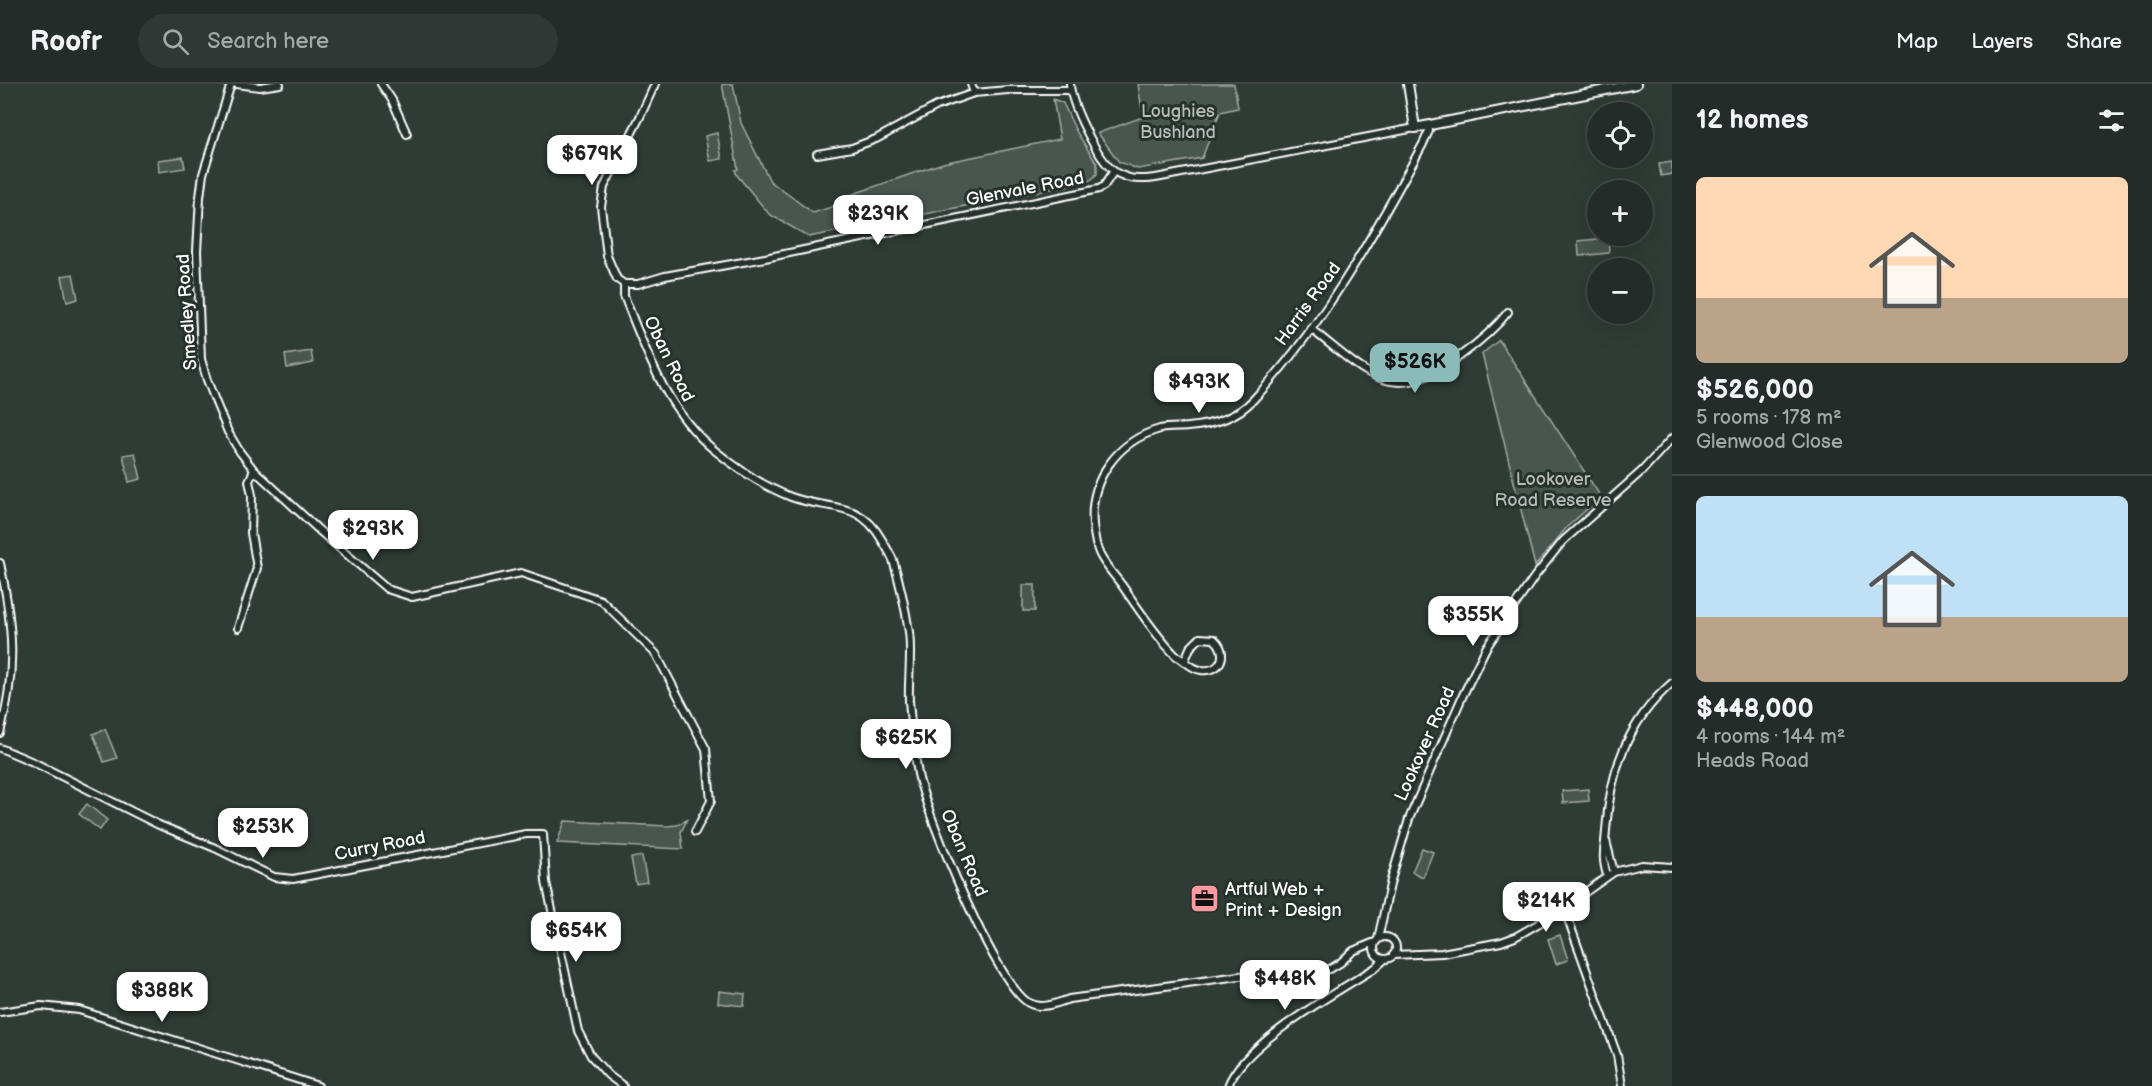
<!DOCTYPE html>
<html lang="en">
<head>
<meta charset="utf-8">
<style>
	:root { --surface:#232c28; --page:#2f3834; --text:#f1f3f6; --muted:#a3a7a8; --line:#404845; --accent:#8bbbb9 }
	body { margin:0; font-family:"Balsamiq Sans",sans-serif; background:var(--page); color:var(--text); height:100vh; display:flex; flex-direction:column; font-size:22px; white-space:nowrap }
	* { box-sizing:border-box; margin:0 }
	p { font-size:20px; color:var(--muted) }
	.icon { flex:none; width:33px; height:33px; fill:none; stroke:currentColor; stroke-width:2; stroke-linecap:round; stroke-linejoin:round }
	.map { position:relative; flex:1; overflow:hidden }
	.drawer { display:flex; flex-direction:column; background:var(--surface); width:480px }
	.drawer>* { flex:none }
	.controls { position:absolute; left:1587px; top:18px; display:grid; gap:12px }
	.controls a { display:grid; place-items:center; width:66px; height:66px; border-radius:50%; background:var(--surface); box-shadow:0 6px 24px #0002,0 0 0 2px var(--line); font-size:30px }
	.price { position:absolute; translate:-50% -51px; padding:0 14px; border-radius:12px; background:#fff; color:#222; font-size:20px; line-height:39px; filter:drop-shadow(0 2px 3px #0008) }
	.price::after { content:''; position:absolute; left:50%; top:36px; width:18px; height:14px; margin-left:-9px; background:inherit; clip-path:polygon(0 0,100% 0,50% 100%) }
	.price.selected { background:var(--accent); color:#111 }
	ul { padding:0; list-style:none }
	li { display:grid; align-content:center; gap:12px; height:318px; padding:0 24px }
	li+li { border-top:2px solid var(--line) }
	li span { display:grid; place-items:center; height:186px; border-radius:9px; color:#555 }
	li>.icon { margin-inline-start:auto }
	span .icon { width:108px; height:108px; fill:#fffc; stroke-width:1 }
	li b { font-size:26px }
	h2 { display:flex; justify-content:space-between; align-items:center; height:72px; padding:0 24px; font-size:26px }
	header { display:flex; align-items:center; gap:36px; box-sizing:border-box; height:84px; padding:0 30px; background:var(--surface); border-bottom:2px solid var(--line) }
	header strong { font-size:28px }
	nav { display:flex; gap:33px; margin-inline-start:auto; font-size:21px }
	.search { width:420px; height:54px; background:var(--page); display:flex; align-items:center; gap:15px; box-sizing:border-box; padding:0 21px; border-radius:33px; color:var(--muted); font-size:22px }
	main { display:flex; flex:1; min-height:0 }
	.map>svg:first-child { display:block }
	.green { fill:#4a544f; stroke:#a4aaa7; stroke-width:1.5 }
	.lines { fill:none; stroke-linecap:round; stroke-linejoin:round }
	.minor-casing { stroke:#fff; stroke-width:10 }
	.tertiary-casing { stroke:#fff; stroke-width:12 }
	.minor { stroke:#26332d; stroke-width:6 }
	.tertiary { stroke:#26332d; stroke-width:8 }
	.labels { text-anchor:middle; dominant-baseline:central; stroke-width:6; stroke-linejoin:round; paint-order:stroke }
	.park-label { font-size:18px; fill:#b7bbb9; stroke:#26332d }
	.street-label { font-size:18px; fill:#fff; stroke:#26332d }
	.poi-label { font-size:18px; fill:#fff; stroke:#26332d; text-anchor:start }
</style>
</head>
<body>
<header>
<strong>Roofr</strong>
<div class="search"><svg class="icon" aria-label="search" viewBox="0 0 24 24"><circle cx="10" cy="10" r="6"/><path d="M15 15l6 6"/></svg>Search here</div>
<nav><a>Map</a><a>Layers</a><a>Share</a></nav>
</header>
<main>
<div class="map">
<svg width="1672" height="1002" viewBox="0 0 1672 1002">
	<rect width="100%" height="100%" fill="#2f3b35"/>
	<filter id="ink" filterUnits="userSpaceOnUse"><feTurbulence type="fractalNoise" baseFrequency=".0167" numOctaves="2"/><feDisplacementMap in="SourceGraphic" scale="12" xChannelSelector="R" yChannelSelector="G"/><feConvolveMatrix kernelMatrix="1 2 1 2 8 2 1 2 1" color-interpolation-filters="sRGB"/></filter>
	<g filter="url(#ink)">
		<!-- green -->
		<path class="green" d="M722,0H733L741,39L770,97L813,129L844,119L847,112L943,79L1060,55L1053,15L1063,19L1076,47L1097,80V90L1092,95L1086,98L809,153L769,130L737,91L735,86L738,85Z
			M1138,0H1234L1238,24L1220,28L1202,74L1138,85L1119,78L1098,49L1143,33Z
			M717,49L722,75L710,77L705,52Z
			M183,73L185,84L159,88L158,76Z
			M1672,78V90L1661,92L1659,80Z
			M1608,154L1609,169L1579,172L1578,157Z
			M73,190L78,215L67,218L62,192Z
			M1499,256L1601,413L1567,443L1535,482L1482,270Z
			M311,267L313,279L287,284L285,271Z
			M135,369L141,395L129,398L123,371Z
			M1023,501H1035V527H1023Z
			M105,645L117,674L104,678L93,650Z
			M1588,705L1589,717L1563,719L1562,707Z
			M87,720L107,736L100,746L79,730Z
			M687,736L681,748L683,765L557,759L565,737L667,742L677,741Z
			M1422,764L1433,768L1423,793L1412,788Z
			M642,772L647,798L636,800L631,774Z
			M1560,851L1568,876L1556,880L1548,855Z
			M719,907L745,910L744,922L718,919Z"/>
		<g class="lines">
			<defs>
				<path id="minor" d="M231,0L203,90L200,113L197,167L201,275L207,296L216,319L228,348L240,368L254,386L322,449L387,505L412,513L521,489L601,516L656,570L706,665L711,717L695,748
					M236,0L260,3L280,0
					M381,0L392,16L407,50
					M971,0L974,9
					M1070,0C1071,21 1098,76 1115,88C1130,97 1145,96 1161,93L1415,44
					M817,70L852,64L876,55L937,22L974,9L1008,6H1070
					M624,200V212C646,267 666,326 713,365C735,383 765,403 791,413C829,427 859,415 882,456C886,463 890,469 893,476C899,496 906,528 909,548C912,571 908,594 909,617C911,641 914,667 918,690C926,730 997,902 1029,919C1042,926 1057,919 1069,915L1239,892L1330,885L1340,879L1353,867L1375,858
					M624,200H638L665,192L765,174L1099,105L1104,102L1114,87
					M624,200L617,195L607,172L601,123L604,103L640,33L655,0
					M1311,245C1368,289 1391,324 1460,272C1478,259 1494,246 1508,228
					M0,479C13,541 17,587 0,649
					M238,544L257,484L251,449L252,411L249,397L254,386
					M1185,576L1190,564L1200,554L1214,555C1229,568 1222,589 1201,586C1191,585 1185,576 1176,572C1155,551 1138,524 1121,500C1114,491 1105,481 1100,471C1095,461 1094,450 1093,440C1089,396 1117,357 1160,345C1169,343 1179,344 1188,343C1211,341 1236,334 1253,316C1324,241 1374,150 1423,60L1429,47L1428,41
					M0,664L33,678L159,741L215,764L274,793L293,795L526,750H543L546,798L578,947L591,972L608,991L623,1002
					M1606,757L1614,788
					M1607,791C1601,771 1605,766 1606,746C1610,688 1627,638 1672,599
					M1562,824L1569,838L1617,971L1622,1002
					M1374 864a11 11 0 1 1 22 0a11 11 0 1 1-22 0Z
					M1378,855L1391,796L1409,735L1463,611L1486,564L1535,492L1563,457L1642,387L1672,354
					M1393,871L1442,869L1501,858L1515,853L1550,833L1614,788L1642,781L1672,783
					M0,928L41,922L79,926L318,1002
					M1228,1002C1242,960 1337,908 1375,884L1385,875"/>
				<path id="tertiary" d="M1408,0L1415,44L1636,0"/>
			</defs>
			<!-- minor casing -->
			<use href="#minor" class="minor-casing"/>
			<!-- tertiary casing -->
			<use href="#tertiary" class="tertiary-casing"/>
			<!-- minor -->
			<use href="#minor" class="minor"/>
			<!-- tertiary -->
			<use href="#tertiary" class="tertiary"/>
		</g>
	</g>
	<!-- icons -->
	<defs>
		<symbol id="office-square" viewBox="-11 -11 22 22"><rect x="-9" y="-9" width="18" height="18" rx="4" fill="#ff9aa2" stroke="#26332d"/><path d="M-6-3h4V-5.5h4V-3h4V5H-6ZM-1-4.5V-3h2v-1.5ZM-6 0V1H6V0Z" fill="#111"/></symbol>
	</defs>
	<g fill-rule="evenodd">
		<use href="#office-square" x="1188" y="798" width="33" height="33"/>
	</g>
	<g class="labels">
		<!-- park labels -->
		<g class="park-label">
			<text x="1178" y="27">Loughies<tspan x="1178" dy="21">Bushland</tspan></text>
			<text x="1553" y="395">Lookover<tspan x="1553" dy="21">Road Reserve</tspan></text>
		</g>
		<!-- street labels -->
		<g class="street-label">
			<text transform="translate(1025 105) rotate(-11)">Glenvale Road</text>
			<text transform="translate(1308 220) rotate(-54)">Harris Road</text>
			<text transform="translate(187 228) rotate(-94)">Smedley Road</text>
			<text transform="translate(669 275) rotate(64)">Oban Road</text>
			<text transform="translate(1425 660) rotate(-66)">Lookover Road</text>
			<text transform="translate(380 762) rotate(-11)">Curry Road</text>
			<text transform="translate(964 769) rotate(67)">Oban Road</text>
		</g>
		<!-- poi labels -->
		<g class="poi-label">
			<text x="1225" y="805">Artful Web +<tspan x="1225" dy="21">Print + Design</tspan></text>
		</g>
	</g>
</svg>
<div class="controls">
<a><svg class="icon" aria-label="locate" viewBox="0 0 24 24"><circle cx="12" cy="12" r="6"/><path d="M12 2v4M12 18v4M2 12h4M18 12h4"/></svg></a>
<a>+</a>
<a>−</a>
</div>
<b class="price" style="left:592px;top:102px">$679K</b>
<b class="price" style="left:878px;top:162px">$239K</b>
<b class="price selected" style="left:1415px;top:310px">$526K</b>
<b class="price" style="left:1199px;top:330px">$493K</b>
<b class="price" style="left:373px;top:477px">$293K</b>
<b class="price" style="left:1473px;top:563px">$355K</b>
<b class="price" style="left:906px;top:686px">$625K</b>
<b class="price" style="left:263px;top:775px">$253K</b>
<b class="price" style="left:1546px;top:849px">$214K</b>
<b class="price" style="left:576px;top:879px">$654K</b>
<b class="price" style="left:1285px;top:927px">$448K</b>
<b class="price" style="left:162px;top:939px">$388K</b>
</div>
<section class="drawer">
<h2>12 homes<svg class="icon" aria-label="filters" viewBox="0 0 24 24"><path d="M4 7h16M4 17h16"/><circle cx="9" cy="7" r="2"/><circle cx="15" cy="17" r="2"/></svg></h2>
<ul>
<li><span style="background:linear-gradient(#ffd9b3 65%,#b9a48a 0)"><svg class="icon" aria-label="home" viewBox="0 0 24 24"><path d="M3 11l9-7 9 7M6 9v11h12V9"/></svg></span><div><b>$526,000</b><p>5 rooms · 178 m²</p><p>Glenwood Close</p></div></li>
<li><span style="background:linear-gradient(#bfe0f5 65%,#b9a48a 0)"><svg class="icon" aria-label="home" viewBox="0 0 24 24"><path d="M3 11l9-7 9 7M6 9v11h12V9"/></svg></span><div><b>$448,000</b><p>4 rooms · 144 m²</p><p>Heads Road</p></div></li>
</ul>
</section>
</main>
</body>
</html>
